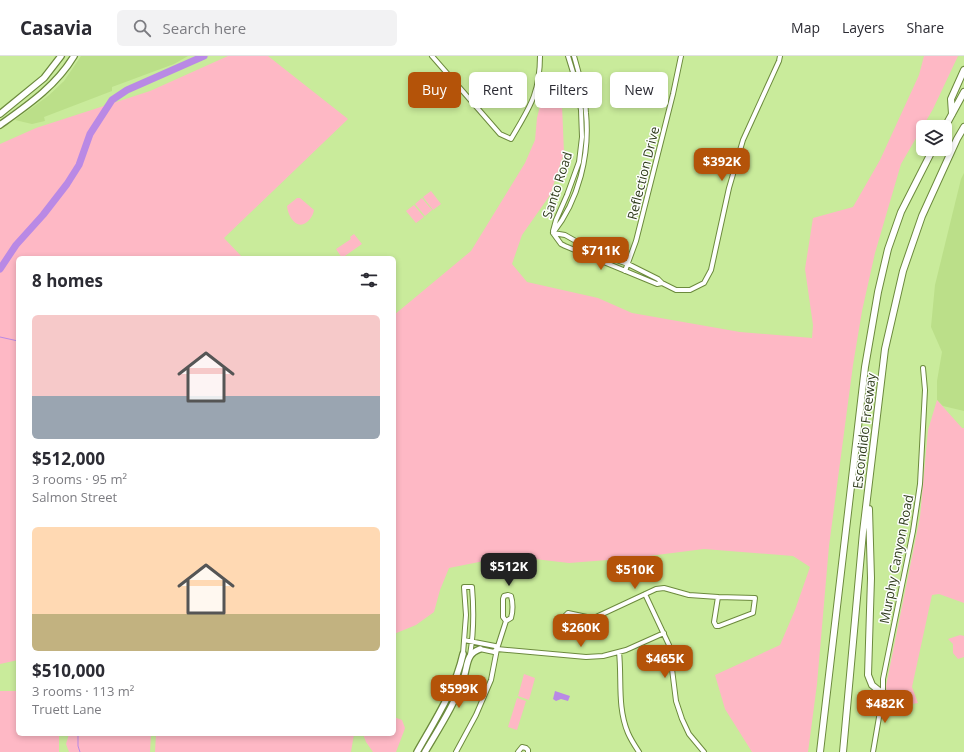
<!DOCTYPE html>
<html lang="en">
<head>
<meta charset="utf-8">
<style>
	:root { --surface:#fff; --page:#f2f2f3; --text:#2b2b33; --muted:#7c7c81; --line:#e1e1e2; --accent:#b45309 }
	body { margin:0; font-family:"Open Sans",sans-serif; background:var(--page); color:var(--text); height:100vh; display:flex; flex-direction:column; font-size:15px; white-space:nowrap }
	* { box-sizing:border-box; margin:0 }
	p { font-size:13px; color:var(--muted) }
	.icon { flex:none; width:22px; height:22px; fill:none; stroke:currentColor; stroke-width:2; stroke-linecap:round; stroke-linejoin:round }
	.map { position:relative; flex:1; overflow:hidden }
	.drawer { position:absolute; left:16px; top:200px; width:380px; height:480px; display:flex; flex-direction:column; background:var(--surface); border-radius:6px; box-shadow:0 2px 6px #0003 }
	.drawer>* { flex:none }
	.guide { position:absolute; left:408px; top:16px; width:380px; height:36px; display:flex; gap:8px }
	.tools { position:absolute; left:916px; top:64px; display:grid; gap:8px }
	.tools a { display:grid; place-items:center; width:36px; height:36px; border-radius:6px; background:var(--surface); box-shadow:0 2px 6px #0003; font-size:20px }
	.price { position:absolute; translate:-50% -34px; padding:0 9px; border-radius:8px; background:var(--accent); color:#fff; font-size:13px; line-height:26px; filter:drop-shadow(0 1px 2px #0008) }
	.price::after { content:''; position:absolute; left:50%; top:24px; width:12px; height:9px; margin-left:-6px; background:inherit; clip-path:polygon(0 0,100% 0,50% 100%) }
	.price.current { background:#222; color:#fff }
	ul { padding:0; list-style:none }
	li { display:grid; align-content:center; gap:8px; height:212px; padding:0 16px }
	li span { display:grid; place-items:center; height:124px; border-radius:6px; color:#555 }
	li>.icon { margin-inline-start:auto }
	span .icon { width:72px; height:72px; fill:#fffc; stroke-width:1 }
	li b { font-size:17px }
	h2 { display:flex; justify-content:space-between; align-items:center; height:48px; padding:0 16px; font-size:17px }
	.pill { padding:0 14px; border-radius:6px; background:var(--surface); box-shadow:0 2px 6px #0003; font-size:14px; line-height:36px }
	.pill.current { background:var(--accent); color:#fff }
	header { display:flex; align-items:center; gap:24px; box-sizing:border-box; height:56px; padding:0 20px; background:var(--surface); border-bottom:1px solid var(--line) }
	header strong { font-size:19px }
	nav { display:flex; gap:22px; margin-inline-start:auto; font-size:14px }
	.search { width:280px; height:36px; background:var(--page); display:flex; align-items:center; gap:10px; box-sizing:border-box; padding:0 14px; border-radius:6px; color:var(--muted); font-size:15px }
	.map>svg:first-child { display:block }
	.built { fill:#bbdf89 }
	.green { fill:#feb8c5 }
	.water { fill:#b989e5 }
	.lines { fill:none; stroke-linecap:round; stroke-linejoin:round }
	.stream { stroke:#b989e5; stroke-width:1 }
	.river { stroke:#b989e5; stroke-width:7 }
	.minor-casing { stroke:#6c8a3d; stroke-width:6 }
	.major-casing { stroke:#6c8a3d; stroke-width:8 }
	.highway-casing { stroke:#6c8a3d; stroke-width:8 }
	.minor { stroke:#fff; stroke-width:4 }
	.major { stroke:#fff; stroke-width:5.5 }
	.highway { stroke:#fff; stroke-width:6 }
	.labels { text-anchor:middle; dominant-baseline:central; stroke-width:3; stroke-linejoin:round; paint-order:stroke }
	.street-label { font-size:13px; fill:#2f3c1c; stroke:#fefefe }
</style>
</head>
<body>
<header>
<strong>Casavia</strong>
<div class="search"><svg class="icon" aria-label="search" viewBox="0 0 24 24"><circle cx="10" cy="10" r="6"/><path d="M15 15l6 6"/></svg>Search here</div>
<nav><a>Map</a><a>Layers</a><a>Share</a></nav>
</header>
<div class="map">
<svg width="964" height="696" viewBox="0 0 964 696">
	<rect width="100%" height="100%" fill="#c9eb9b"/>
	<!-- built -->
	<path class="built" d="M81,0H188L174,8L112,31V35L44,61L45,65L32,68L15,64L48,40L64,25Z
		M964,117V355L943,350L937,344V325L942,296L931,271L935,229L961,123Z"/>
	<!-- green -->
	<path class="green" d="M228,0H268L348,63L224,182L243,202H18V604L0,608V88L36,72L150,35Z
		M924,0H958L933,53L901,108L875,197L862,255L853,309L829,490L817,628L808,696H752L725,653L715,619L780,589L795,554L810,511L793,500L704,493L633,502L569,507L509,500L449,512L440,534L434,556L416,569L394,578V259L471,195L525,107L535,84L537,62L542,42L557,27L562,49L564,97L550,139L522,179L512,208L527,226L598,242L632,257L740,276L812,282L813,269L805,213L813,162L853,151L880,104L919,19Z
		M431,135L441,148L433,154L423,141Z
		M297,142H300L314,154C313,159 312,160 310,163C299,177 288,162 287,150Z
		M422,142L432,154L425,160L415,148Z
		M414,149L424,161L416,167L406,155Z
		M354,178L362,188L342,202L336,193L351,183L350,181Z
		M937,344L962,372H964V547L939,538L932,539L912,631L918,647L888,652L886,630L920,461L928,374Z
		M960,579L964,580V601L958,603L953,597V588L948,583Z
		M524,618L535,622L529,644L518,640Z
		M0,635H18V678H59V696H0Z
		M517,642L526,645L517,674L508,671Z
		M394,661L402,664L405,672L404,675L396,696H373L366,686L363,678H394Z
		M69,678H151L150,696H69L66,688Z
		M156,678H354L351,696H155Z"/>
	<!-- water -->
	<path class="water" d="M555,635L570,640L568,645L561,643L556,645L553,643Z"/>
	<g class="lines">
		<!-- stream -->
		<path class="stream" d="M0,281L18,285
			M78,678V690L80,696"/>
		<!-- river -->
		<path class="river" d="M0,213L16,189L43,159L67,128L79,109L90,78L112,44L127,34L204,0"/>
		<defs>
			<path id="minor" d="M432,0L500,78L511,83C529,52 540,38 540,0
				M553,175L556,164L567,139L579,106L582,81L581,54L576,26L568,0
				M553,177L565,179L597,197L628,208L658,223L662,227L676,234H690L704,227L711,214L729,132L743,84L779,5L780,0
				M553,177C579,144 590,98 586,57C585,37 579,18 574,0
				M553,177L561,188L565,190L657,228L662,227
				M625,215L636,185L673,38L681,0
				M645,538L669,589L676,645L682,663L689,678L704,696
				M718,541L755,542L753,557L719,570H716L714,566Z
				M563,562L568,557L587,561H596L656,533L664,532L689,539L718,541
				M464,584L495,590L497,593
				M480,593L494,596L497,593L586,601L603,600L626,594L664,577
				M619,596C622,623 617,651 628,677C631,684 635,690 639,696
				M463,598L466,559L464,531H472C474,554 474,576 470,599
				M456,696L476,659L491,624L497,593L506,565L511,562C513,556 513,546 511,540L508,539L504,540L503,543V561L506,565
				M518,696L522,691L526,692L528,694V696
				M873,696L883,638V623L913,475L920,428L925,334L923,312"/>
			<path id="major" d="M0,58L44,22L61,0
				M0,69C28,49 56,30 74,0
				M417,696C435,664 455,634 463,598
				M425,696C439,672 455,648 464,621C468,608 466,598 480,593"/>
			<path id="highway" d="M952,58L951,43L964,14
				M945,71L964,36
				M869,453L871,522L868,619L872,629L883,638
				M820,696L865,311L878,236L888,193L901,156L933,93
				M843,696L863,476L885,293L903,215L922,160L957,83L964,71"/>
		</defs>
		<!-- minor casing -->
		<use href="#minor" class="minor-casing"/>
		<!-- major casing -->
		<use href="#major" class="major-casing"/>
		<!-- highway casing -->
		<use href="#highway" class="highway-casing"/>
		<!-- minor -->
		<use href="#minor" class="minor"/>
		<!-- major -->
		<use href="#major" class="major"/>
		<!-- highway -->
		<use href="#highway" class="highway"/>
	</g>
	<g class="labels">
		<!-- street labels -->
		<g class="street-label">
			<text transform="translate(643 117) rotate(-76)">Reflection Drive</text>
			<text transform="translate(557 129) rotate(-72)">Santo Road</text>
			<text transform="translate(864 375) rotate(-83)">Escondido Freeway</text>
			<text transform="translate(896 503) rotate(-79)">Murphy Canyon Road</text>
		</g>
	</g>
</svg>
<div class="tools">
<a><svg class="icon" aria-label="layers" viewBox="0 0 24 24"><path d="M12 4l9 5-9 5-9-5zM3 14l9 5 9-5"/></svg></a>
</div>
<b class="price" style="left:722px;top:126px">$392K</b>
<b class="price" style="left:601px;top:215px">$711K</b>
<b class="price current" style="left:509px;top:531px">$512K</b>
<b class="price" style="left:635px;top:534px">$510K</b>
<b class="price" style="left:581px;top:592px">$260K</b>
<b class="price" style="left:665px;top:623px">$465K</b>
<b class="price" style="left:459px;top:653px">$599K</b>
<b class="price" style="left:885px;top:668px">$482K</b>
<div class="guide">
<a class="pill current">Buy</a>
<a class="pill">Rent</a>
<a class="pill">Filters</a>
<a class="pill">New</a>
</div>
<section class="drawer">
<h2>8 homes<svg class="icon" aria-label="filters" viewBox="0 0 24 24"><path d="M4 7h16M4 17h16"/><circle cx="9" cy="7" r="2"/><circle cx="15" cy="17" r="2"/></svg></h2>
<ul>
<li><span style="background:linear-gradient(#f6c9c9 65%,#9aa5b1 0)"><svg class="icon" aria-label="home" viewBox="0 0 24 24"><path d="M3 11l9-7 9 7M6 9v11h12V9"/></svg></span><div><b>$512,000</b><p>3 rooms · 95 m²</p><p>Salmon Street</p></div></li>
<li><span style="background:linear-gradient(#ffd9b3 70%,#c2b280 0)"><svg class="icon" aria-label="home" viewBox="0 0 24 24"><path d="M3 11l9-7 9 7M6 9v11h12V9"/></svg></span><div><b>$510,000</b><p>3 rooms · 113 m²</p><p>Truett Lane</p></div></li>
</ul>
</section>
</div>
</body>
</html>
